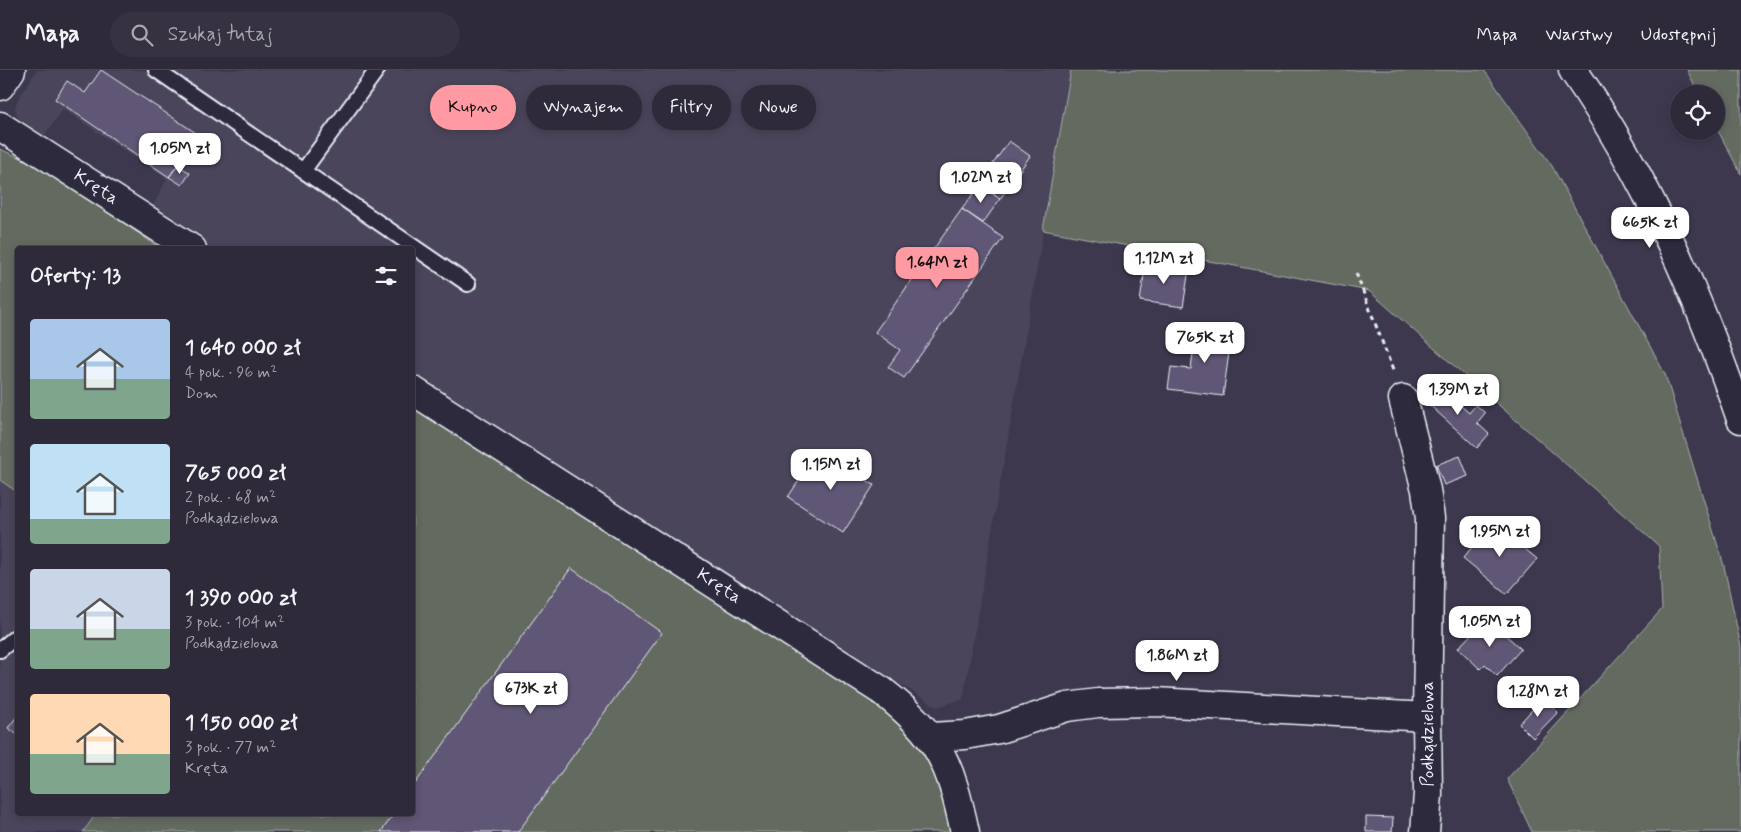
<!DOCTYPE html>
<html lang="pl">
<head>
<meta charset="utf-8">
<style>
	:root { --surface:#2e2a3a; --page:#363242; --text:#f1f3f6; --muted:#a7a7af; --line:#494654; --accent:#ff9aa2 }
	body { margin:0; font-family:Mynerve,sans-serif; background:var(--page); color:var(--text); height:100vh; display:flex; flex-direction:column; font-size:19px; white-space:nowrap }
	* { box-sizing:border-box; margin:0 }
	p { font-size:16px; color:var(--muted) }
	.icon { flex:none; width:28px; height:28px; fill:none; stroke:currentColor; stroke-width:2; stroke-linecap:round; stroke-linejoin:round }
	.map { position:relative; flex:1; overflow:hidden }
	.panel { position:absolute; left:15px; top:176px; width:400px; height:570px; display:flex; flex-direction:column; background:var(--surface); border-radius:5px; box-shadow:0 2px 8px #0003,0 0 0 1px var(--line) }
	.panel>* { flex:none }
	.banner { position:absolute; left:430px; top:15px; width:475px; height:45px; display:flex; gap:10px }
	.buttons { position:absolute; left:1670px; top:15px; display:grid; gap:10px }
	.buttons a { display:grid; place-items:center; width:55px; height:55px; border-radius:50%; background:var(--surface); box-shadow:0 2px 8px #0003,0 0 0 1px var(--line); font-size:25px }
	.price { position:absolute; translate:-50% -42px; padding:0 11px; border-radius:10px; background:#fff; color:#222; font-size:16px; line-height:32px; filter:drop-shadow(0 1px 2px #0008) }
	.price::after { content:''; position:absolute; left:50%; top:30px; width:15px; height:11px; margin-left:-8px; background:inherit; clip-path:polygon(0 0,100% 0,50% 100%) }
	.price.current { background:var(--accent); color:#111 }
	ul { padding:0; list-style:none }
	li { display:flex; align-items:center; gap:15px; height:125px; padding:0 15px }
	li span { display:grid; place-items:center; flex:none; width:140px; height:100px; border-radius:5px; color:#555 }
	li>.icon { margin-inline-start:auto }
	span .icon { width:60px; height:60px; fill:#fffc; stroke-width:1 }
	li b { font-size:21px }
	h2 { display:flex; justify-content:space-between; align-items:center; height:60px; padding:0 15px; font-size:21px }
	.chip { padding:0 18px; border-radius:22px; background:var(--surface); box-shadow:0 2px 8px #0003,0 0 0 1px var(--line); font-size:18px; line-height:45px }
	.chip.current { background:var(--accent); color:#111 }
	header { display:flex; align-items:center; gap:30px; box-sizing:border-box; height:70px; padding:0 25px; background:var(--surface); border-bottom:1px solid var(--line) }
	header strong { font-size:24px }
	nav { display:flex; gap:28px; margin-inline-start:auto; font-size:18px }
	.search { width:350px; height:45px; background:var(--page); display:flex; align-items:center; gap:12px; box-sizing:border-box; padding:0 18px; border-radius:28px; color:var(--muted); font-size:19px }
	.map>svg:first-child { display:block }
	.built { fill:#4b455c }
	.green { fill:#636a5e; stroke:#a6aeab }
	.building { fill:#605774; stroke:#e8f1f8 }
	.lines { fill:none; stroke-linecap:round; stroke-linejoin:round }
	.lane-casing { stroke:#e8f1f8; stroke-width:18 }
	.street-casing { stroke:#e8f1f8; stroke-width:31 }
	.secondary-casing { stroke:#e8f1f8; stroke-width:31 }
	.path { stroke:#e8f1f8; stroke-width:3; stroke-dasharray:5 4; stroke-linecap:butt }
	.lane { stroke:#2f2a3d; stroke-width:14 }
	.street { stroke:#2f2a3d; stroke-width:28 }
	.secondary { stroke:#2f2a3d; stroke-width:28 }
	.labels { text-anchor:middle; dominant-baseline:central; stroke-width:4.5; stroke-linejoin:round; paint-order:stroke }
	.street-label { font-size:18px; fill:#e8f1f8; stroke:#2f2a3d }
</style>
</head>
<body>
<header>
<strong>Mapa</strong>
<div class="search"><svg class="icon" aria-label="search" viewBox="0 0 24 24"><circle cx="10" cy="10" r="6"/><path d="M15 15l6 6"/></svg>Szukaj tutaj</div>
<nav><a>Mapa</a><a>Warstwy</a><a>Udostępnij</a></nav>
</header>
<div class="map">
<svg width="1741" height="762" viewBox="0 0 1741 762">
	<rect width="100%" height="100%" fill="#3e384e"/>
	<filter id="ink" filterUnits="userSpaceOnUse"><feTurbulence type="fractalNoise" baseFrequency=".02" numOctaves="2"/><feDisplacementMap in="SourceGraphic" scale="10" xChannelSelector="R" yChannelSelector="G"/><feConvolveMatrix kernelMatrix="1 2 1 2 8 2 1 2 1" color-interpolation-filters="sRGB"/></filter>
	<g filter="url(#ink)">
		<!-- built -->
		<path class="built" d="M37,0H1071L963,629L937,637L413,306L412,179H211L151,140L167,109L63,39L44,66L19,49L15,39L17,31Z
			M0,410L17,422L18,744H96L83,762H0Z"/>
		<!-- green -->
		<path class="green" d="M1071,0H1484L1552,96L1665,304L1724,496L1741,577V762H1532L1507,709L1662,539L1659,476L1369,221L1043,160Z
			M1687,0H1741V104L1716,57V24H1699Z
			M0,79L32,93L71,116L161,179H18L17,422L0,410Z
			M413,336L890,641L932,691L953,762H83L96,744H412Z"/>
		<!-- building -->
		<path class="building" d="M101,0L199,65L169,107L55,29L67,11L85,23Z
			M1009,71L1030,86L1000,129L979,114Z
			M178,95L190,103L182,115L169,107Z
			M980,115L1000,129L983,153L962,139Z
			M962,139L1003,168L904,308L888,297L900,280L875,262Z
			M1146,192L1189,199L1183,237L1140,231Z
			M1196,257L1232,261L1223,326L1168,319L1171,297L1191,299Z
			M1438,315L1469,343L1476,335L1485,343L1477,353L1489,364L1477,378L1424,330Z
			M820,379L874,415L843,463L788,427Z
			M1460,386L1468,406L1444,415L1436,395Z
			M1493,452L1537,489L1507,524L1463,488Z
			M571,498L662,563L518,762H381L394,744H412V718Z
			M1487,548L1521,579L1497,606L1485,594L1480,599L1458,578Z
			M1543,628L1558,642L1533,668L1519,654Z
			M18,645V665L8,658Z
			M1366,747L1393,748L1392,762H1366Z"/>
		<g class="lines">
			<defs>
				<path id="lane" d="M156,0L468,214
					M303,101L377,0
					M0,580L18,565"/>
				<path id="street" d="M0,56L192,179
					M412,320L882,621C940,666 950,693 965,762
					M1403,329L1426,420L1430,448L1427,647L1428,724L1425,762
					M931,667L965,665L999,659L1067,637L1098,633L1155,632L1427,647"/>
				<path id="secondary" d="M1573,0C1647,107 1699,227 1741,349
					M0,16L11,0"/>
			</defs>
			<!-- lane casing -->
			<use href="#lane" class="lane-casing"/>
			<!-- street casing -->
			<use href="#street" class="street-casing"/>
			<!-- secondary casing -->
			<use href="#secondary" class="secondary-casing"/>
			<!-- path -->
			<path class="path" d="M1356,203L1394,303"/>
			<!-- lane -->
			<use href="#lane" class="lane"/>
			<!-- street -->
			<use href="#street" class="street"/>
			<!-- secondary -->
			<use href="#secondary" class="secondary"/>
		</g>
	</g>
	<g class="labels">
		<!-- street labels -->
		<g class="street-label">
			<text transform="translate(96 117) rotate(33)">Kręta</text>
			<text transform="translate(719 516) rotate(33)">Kręta</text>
			<text transform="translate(1428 664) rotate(-90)">Podkądzielowa</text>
		</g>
	</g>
</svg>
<div class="buttons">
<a><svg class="icon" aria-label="locate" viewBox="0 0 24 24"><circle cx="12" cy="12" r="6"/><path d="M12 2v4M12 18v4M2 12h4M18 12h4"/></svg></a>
</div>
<b class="price" style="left:180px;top:105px">1.05M zł</b>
<b class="price" style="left:981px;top:134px">1.02M zł</b>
<b class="price" style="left:1650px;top:179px">665K zł</b>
<b class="price" style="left:1164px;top:215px">1.12M zł</b>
<b class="price current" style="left:937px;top:219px">1.64M zł</b>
<b class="price" style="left:1205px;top:294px">765K zł</b>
<b class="price" style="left:1458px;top:346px">1.39M zł</b>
<b class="price" style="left:831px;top:421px">1.15M zł</b>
<b class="price" style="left:1500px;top:488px">1.95M zł</b>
<b class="price" style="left:1490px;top:578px">1.05M zł</b>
<b class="price" style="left:1177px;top:612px">1.86M zł</b>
<b class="price" style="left:531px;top:645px">673K zł</b>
<b class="price" style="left:1538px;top:648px">1.28M zł</b>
<div class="banner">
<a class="chip current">Kupno</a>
<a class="chip">Wynajem</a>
<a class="chip">Filtry</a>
<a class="chip">Nowe</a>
</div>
<section class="panel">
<h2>Oferty: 13<svg class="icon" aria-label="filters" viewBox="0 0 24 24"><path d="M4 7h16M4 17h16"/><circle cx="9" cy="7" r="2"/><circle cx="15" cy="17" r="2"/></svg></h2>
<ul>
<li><span style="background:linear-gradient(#a9c7e8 60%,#7fa58c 0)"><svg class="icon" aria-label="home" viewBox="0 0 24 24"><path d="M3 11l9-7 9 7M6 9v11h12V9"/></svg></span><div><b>1 640 000 zł</b><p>4 pok. · 96 m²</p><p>Dom</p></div></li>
<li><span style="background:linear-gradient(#bfe0f5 75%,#7fa58c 0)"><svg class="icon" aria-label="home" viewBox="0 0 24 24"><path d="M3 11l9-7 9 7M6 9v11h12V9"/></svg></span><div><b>765 000 zł</b><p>2 pok. · 68 m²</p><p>Podkądzielowa</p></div></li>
<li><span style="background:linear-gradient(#c9d6e8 60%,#7fa58c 0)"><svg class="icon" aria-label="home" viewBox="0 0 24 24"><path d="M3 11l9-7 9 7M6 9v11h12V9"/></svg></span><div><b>1 390 000 zł</b><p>3 pok. · 104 m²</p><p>Podkądzielowa</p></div></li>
<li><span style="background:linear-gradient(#ffd9b3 60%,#7fa58c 0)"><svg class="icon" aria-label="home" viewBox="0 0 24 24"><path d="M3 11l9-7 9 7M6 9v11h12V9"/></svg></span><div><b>1 150 000 zł</b><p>3 pok. · 77 m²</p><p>Kręta</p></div></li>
</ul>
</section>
</div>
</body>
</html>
